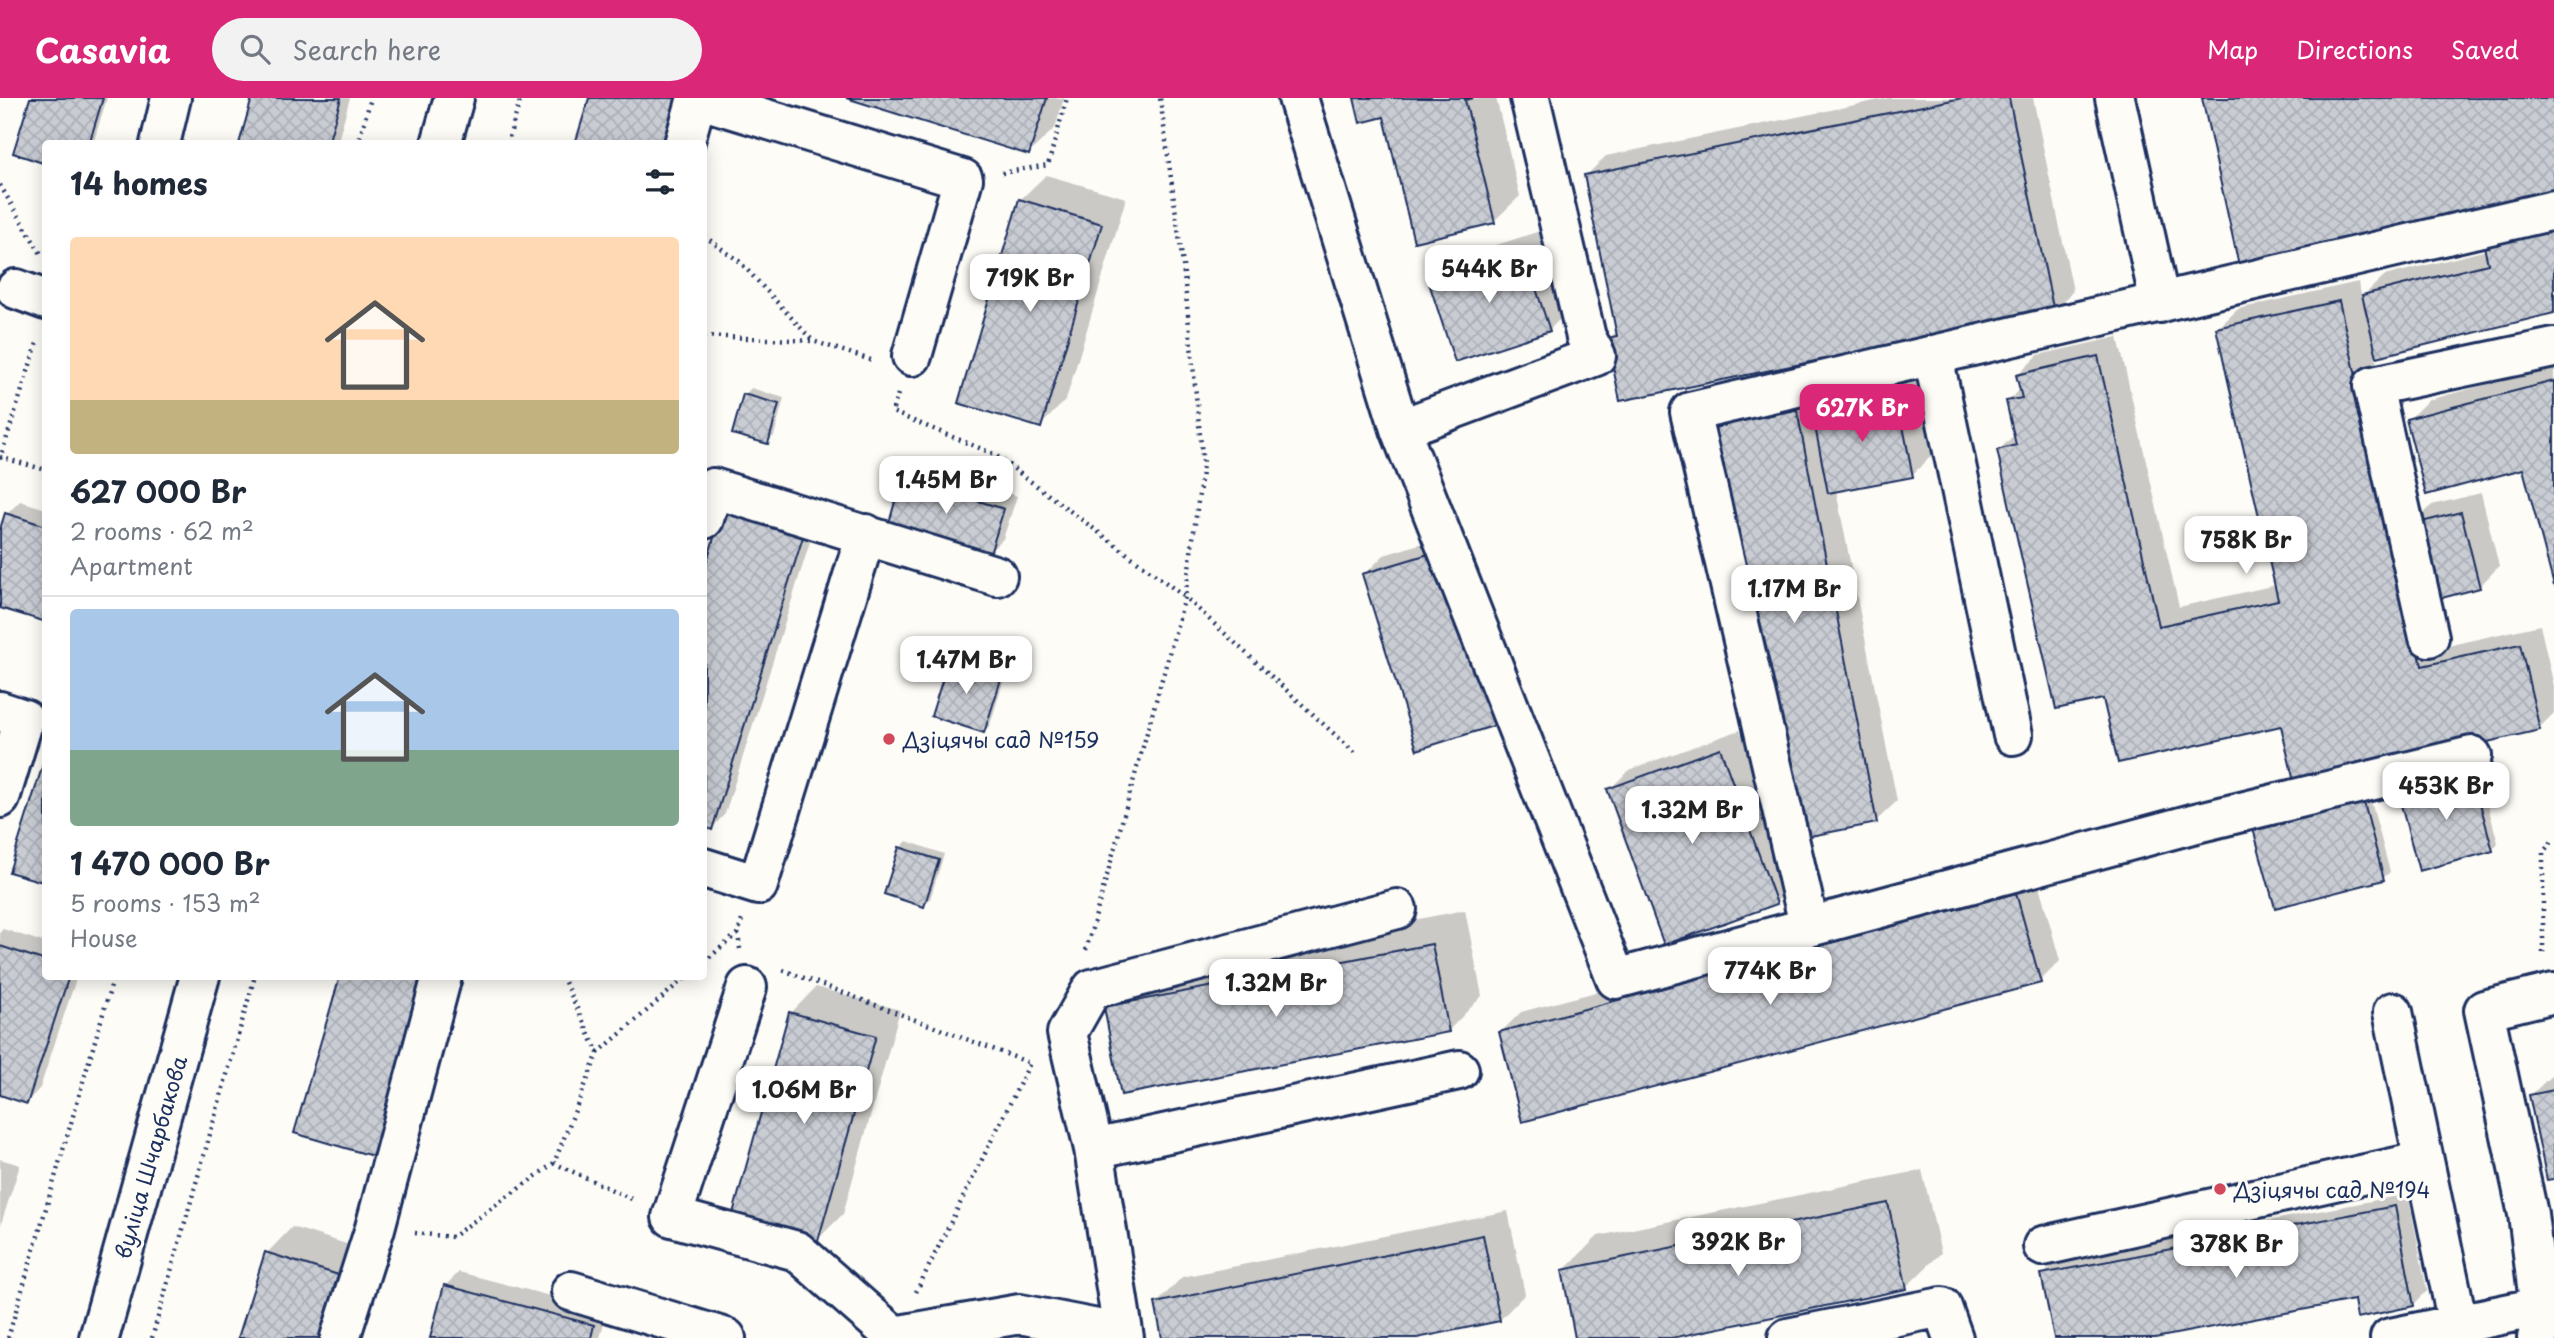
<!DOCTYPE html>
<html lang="en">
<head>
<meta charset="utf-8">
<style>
	:root { --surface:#fff; --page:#f2f2f3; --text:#1f2937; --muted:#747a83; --line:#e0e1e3; --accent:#db2777 }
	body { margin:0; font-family:"Playpen Sans",sans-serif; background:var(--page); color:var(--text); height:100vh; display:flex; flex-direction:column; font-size:26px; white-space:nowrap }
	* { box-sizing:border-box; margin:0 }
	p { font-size:23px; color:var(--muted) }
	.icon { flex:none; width:38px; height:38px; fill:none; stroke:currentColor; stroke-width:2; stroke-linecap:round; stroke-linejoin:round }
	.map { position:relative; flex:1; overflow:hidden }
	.side { position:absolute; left:42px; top:42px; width:665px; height:840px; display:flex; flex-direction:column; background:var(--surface); border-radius:7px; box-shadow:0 4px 18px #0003 }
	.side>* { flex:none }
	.price { position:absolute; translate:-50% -60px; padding:0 16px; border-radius:14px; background:#fff; color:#222; font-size:23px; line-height:46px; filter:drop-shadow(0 2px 4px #0008) }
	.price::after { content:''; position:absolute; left:50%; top:42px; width:21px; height:16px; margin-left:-10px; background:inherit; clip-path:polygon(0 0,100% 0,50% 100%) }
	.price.on { background:var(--accent); color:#fff }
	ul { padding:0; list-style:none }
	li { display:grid; align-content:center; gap:14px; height:371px; padding:0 28px }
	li+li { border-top:2px solid var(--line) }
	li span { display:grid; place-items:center; height:217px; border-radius:7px; color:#555 }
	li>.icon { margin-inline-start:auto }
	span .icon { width:126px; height:126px; fill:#fffc; stroke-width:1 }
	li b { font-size:30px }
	h2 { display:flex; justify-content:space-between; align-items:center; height:84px; padding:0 28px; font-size:30px }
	header { display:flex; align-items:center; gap:42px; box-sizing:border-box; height:98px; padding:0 35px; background:var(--accent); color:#fff }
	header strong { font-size:33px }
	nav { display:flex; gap:38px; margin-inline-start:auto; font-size:24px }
	.search { width:490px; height:63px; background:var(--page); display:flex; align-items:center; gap:18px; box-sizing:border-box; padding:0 24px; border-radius:38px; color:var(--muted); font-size:26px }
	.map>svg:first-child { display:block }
	.shadow { fill:#0003 }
	.building { fill:url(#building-cross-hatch); stroke:#1b2f5e; stroke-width:2 }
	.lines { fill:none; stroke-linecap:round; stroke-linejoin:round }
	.minor-casing { stroke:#1b2f5e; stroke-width:44 }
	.path { stroke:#1b2f5e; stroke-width:4.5; stroke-dasharray:2 5; stroke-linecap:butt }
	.minor { stroke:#fdfcf7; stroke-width:38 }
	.poi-dot { fill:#d1495b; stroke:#fdfcf7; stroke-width:2.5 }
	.labels { text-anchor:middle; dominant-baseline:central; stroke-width:6; stroke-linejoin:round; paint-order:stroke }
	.poi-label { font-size:21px; fill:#1b2f5e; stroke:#fdfcf7; text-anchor:start }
	.street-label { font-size:21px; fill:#1b2f5e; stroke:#fdfcf7 }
</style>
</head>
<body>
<header>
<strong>Casavia</strong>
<div class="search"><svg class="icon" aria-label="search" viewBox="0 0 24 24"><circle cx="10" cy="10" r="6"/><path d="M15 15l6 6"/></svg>Search here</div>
<nav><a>Map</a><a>Directions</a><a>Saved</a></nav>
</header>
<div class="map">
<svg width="2554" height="1240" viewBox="0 0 2554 1240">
	<defs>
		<pattern id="building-cross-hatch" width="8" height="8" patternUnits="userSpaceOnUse" patternTransform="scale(1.75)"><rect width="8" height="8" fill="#c9ccd3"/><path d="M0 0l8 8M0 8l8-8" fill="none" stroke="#acb0b8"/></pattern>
	</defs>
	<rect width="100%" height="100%" fill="#fdfcf7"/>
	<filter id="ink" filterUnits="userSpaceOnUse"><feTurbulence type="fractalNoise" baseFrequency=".0143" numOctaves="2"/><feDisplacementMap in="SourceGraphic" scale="14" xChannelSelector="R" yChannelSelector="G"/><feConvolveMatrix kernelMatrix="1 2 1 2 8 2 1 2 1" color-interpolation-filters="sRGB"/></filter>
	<g filter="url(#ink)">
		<!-- shadow -->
		<path class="shadow" d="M32,0H107L93,46H46Z
			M254,0H350L337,46H241Z
			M852,0H1064L1055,30L1029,55Z
			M1356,0H1496L1520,98L1494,123L1385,17Z
			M1889,0H2033L2073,193L2053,213L1609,241L1618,232L1586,78L1606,58Z
			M2204,0H2554V213L2375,257L2414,426L2432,407L2481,395L2499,468L2479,489L2431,501L2442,549L2540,527L2554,588V615L2539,630L2283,626L2104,599L1999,352L2015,336L2008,304L2021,290L2018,277L2038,257L2118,239L2179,509L2276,487L2217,231L2238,211L2358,184L2362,199L2384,178L2487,152L2483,136Z
			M1046,77L1126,100L1066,302L1040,328L1020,102Z
			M1543,132L1569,212L1549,232L1430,182L1450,162Z
			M2554,269V481L2524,369L2408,322L2428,302Z
			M1917,278L1932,357L1912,377L1836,392L1897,703L1876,723L1712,330L1732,310L1817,293L1820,308L1834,294Z
			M751,290L784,300L774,338L767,344L745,297Z
			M918,366L1017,398L1003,441L989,454L904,380Z
			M20,403L46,411V522L0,508V437L7,416Z
			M727,404L819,415L725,716L712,730L704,727V478Z
			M1462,433L1515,606L1364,477L1384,457Z
			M957,556L1007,571L990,627L984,633L951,562Z
			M1740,632L1796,784L1776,804L1609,692L1629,672Z
			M2478,671L2498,745L2492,752L2400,696L2407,690Z
			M2368,692L2390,774L2383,780L2276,808Z
			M907,743L944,756L930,801L923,807L900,750Z
			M2036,776L2060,863L2040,883L1501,934L1521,914Z
			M1465,812L1482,898L1448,933L1106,909L1140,875Z
			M3,831L46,845V878H77L40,990L27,1004L0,995V834Z
			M816,889L900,912L843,1116L818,1141L791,915Z
			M2554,975V1079L2530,998Z
			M0,1061L20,1067L0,1129Z
			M1922,1072L1941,1155L1906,1189L1663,1240H1577L1564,1172L1598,1138Z
			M2408,1096L2427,1193L2413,1207L2355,1200L2146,1240H2056L2043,1177L2057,1163Z
			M1508,1113L1525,1196L1500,1222L1409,1240H1164L1157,1205L1182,1179Z
			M292,1129L369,1153L342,1240H240L267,1155Z
			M459,1174L607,1213L600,1240H432L446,1187Z
			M976,1222L1069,1240H958Z"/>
		<!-- building -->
		<path class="building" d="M30,0H103L89,46H46V66L13,55Z
			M252,0H341L328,46H239Z
			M589,0H678L664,46H575Z
			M846,0H1047L1029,57Z
			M1354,0H1473L1465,2L1495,125L1414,144L1384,19L1360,25Z
			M1962,0H2009L2054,214L1620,303L1607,240L1617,238L1584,77Z
			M2202,0H2554V102L2240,172Z
			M1019,101L1102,126L1041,330L958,305Z
			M2554,117V215L2377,259L2362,197L2488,166L2481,135Z
			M1523,151L1550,233L1455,264L1428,182Z
			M2339,203L2422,568L2520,546L2540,632L2295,688L2281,628L2118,665L2103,601L2056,611L1997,352L2016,347L2006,303L2022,300L2016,277L2098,258L2159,528L2278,502L2216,230Z
			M2554,283V488L2523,371L2426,397L2406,321Z
			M743,296L779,306L768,346L732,336Z
			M1897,297L1913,379L1828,395L1812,313Z
			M1797,312L1877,725L1790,742L1710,329Z
			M902,379L1004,411L990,456L889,425Z
			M725,403L806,429L712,732L704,729V473Z
			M2461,414L2480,490L2430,503L2410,427Z
			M5,415L46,428V524L0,510V431Z
			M1442,452L1496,627L1417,652L1362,476Z
			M949,561L1002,578L984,635L931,618Z
			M1720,650L1777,806L1664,847L1607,691Z
			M46,657V785L9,774Z
			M2472,676L2493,753L2419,773L2398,696Z
			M2362,697L2384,782L2275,810L2252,727Z
			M899,749L939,762L924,809L884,796Z
			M2016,795L2041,885L1522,1024L1499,934Z
			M1432,846L1449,934L1121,997L1104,909Z
			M0,848L46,863V878H69L27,1006L0,997Z
			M340,878H429L376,1059L294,1035Z
			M789,914L876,938L818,1143L732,1119Z
			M2554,992V1081L2547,1082L2529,997Z
			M1888,1105L1907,1191L1672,1240H1575L1562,1172Z
			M2395,1108L2414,1208L2357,1220L2354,1202L2155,1240H2054L2041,1176Z
			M1483,1137L1500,1223L1417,1240H1162L1155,1205Z
			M265,1154L345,1179L325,1240H238Z
			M444,1187L594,1227L591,1240H430Z"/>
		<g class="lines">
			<defs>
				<path id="minor" d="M1298,0L1400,331L1616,881L2192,726L2472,658
					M2115,0L2160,205
					M160,46L171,0
					M441,46L454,0
					M684,46L697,0L963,81L912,258
					M16,191L46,202
					M1933,258L2013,637
					M1400,331L1596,258L1586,239L1530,0
					M704,421L713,390L997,478
					M2429,539L2373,288L2554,250
					M0,613L24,621L0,700
					M704,770L758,787L866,436
					M1809,827L1690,314L2554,112
					M747,889L672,1119L797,1153L894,1238L1020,1216L1123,1236
					M2393,914L2458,1226
					M1094,1051L1067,935L1092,891L1397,811
					M2043,1148L2424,1063
					M571,1193L726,1240
					M99,1240L200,878
					M340,1240L375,1130L442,878
					M1124,1240L1094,1051L1459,972
					M1788,1240L1942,1209L1953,1240
					M2390,1240L2539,1209
					M2537,1240L2542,1228L2528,1116L2484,912L2554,895"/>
			</defs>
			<!-- minor casing -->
			<use href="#minor" class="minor-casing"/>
			<!-- path -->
			<path class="path" d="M358,46L371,0
				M507,46L521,0
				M1002,75L1048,67L1067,0
				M0,87L41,156
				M704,138L739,163L812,242
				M704,238L813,243L871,262
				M898,296L892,314L994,356L1185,499L1203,367L1183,167L1160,0
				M0,359L46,372
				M0,361L38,242
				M738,835L740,851
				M1086,852L1185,499L1356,656
				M2543,855V754L2554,741
				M704,864L738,835L742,822
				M783,872L1030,965
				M562,878L598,955L554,1065L636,1103
				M598,955L687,878
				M415,1135L452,1139L554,1065
				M916,1194L1031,963
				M8,1240L114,878
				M152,1240L255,878"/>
			<!-- minor -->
			<use href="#minor" class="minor"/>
		</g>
	</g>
	<!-- markers -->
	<g class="poi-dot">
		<circle cx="889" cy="641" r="7"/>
		<circle cx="2220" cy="1091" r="7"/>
	</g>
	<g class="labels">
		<!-- poi labels -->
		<g class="poi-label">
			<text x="903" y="641">Дзіцячы сад №159</text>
			<text x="2234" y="1091">Дзіцячы сад №194</text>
		</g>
		<!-- street labels -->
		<g class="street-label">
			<text transform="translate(150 1059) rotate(-74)">вуліца Шчарбакова</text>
		</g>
	</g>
</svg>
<b class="price" style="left:1489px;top:207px">544K Br</b>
<b class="price" style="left:1030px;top:216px">719K Br</b>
<b class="price on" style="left:1862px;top:346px">627K Br</b>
<b class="price" style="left:946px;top:418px">1.45M Br</b>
<b class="price" style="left:2246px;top:478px">758K Br</b>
<b class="price" style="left:1794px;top:527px">1.17M Br</b>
<b class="price" style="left:966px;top:598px">1.47M Br</b>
<b class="price" style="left:2446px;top:724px">453K Br</b>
<b class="price" style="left:1692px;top:748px">1.32M Br</b>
<b class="price" style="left:1770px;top:909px">774K Br</b>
<b class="price" style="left:1276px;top:921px">1.32M Br</b>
<b class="price" style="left:804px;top:1028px">1.06M Br</b>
<b class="price" style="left:1738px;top:1180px">392K Br</b>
<b class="price" style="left:2236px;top:1182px">378K Br</b>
<section class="side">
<h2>14 homes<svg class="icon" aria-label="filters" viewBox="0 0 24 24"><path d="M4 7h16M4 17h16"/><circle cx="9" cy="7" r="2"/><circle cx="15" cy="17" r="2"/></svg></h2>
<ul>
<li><span style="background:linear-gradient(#ffd9b3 75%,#c2b280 0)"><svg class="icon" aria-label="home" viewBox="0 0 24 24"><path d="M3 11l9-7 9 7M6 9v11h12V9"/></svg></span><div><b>627 000 Br</b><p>2 rooms · 62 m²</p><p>Apartment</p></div></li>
<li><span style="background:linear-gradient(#a9c7e8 65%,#7fa58c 0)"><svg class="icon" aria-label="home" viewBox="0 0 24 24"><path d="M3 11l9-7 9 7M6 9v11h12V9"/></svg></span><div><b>1 470 000 Br</b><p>5 rooms · 153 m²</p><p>House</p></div></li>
</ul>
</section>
</div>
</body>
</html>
